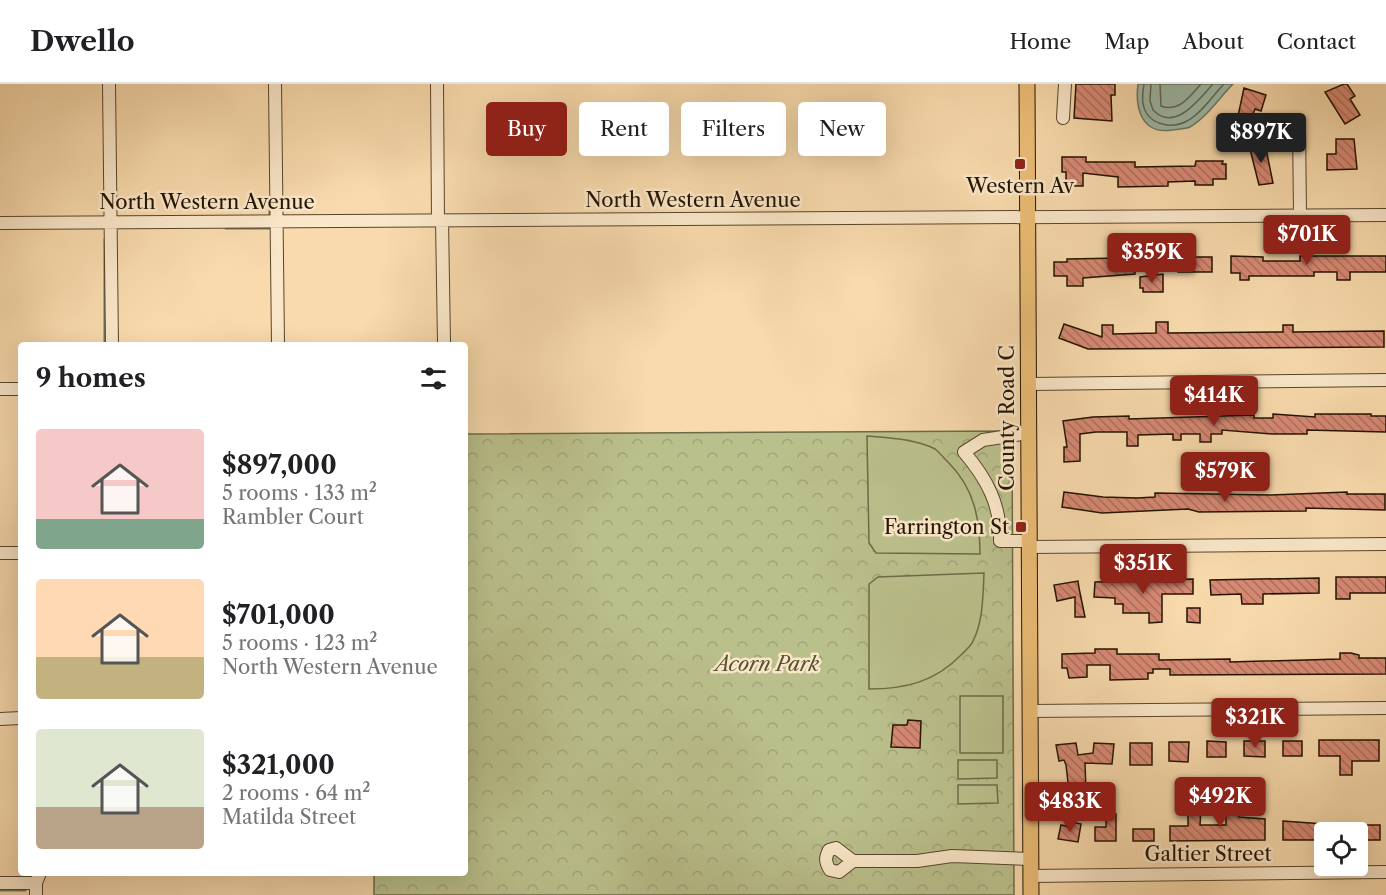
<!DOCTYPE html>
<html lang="en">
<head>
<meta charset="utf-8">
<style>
	:root { --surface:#fff; --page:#f2f2f2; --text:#202124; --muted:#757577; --line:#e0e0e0; --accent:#8f2418 }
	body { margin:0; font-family:"Libre Caslon Text",serif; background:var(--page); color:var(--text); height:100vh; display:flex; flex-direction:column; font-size:22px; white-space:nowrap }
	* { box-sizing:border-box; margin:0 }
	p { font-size:20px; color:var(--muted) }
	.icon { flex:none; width:33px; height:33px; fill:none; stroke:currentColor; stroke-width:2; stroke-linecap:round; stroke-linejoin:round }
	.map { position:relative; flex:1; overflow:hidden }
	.drawer { position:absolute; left:18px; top:258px; width:450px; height:534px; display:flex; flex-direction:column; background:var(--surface); border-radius:6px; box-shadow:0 6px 24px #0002 }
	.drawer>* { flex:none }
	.top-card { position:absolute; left:486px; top:18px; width:570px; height:54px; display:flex; gap:12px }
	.tools { position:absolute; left:1314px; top:738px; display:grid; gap:12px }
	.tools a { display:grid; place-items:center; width:54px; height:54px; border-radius:6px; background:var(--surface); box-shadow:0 6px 24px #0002; font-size:30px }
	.price { position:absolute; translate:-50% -51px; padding:0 14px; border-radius:6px; background:var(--accent); color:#fff; font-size:20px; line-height:39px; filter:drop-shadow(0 2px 3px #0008) }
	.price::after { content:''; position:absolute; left:50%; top:36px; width:18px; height:14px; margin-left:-9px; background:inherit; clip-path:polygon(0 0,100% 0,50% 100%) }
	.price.current { background:#222; color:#fff }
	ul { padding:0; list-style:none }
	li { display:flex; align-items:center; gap:18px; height:150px; padding:0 18px }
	li span { display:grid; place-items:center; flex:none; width:168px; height:120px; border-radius:6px; color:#555 }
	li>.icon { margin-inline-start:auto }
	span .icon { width:72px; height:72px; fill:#fffc; stroke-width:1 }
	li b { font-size:26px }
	h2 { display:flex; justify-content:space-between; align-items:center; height:72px; padding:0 18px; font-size:26px }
	.pill { padding:0 21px; border-radius:6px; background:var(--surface); box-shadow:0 6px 24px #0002; font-size:21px; line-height:54px }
	.pill.current { background:var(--accent); color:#fff }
	header { display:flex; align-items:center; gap:36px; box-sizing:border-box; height:84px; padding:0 30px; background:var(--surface); border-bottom:2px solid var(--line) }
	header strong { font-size:28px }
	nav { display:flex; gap:33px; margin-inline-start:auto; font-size:21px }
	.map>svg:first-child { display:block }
	.park { fill:url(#park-crowns); stroke:#6e6a46; stroke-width:1.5 }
	.garden { fill:#bac08c; stroke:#6e6a46; stroke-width:1.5 }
	.water { fill:#9dbbaa; stroke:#6c7866; stroke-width:1.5 }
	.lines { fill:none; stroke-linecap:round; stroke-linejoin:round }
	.shore { stroke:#606755; stroke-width:1.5 }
	.stream { stroke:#6c7866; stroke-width:3 }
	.building { fill:url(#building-back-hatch); stroke:#231300; stroke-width:1.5 }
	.minor-casing { stroke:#58452b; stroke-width:14 }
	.major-casing { stroke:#231300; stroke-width:17 }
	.minor { stroke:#fae7c9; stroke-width:12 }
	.major { stroke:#ecbd76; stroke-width:15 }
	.poi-dot { fill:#8f2418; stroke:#fae7c9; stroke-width:2 }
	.labels { text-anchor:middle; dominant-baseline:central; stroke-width:5; stroke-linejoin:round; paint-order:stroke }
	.poi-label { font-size:20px; fill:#231300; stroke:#fae7c9 }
	.street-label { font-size:20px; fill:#231300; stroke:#fae7c9 }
	.park-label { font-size:20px; font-style:italic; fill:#585031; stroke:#fae7c9 }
</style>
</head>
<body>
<header>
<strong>Dwello</strong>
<nav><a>Home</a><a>Map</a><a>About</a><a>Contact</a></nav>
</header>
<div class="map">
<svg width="1386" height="811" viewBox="0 0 1386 811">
	<defs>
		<pattern id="park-crowns" width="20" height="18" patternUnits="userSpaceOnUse" patternTransform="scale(1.5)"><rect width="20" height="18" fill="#bac08c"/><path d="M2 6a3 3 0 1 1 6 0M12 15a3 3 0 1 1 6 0" fill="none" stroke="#a0a477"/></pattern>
		<pattern id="building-back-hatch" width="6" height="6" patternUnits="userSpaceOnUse" patternTransform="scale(1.5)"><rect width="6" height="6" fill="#d78974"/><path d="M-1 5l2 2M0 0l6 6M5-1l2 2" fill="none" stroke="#ae6f5d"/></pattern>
	</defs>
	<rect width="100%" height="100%" fill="#f8daac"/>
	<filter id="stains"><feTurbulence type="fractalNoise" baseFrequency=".00333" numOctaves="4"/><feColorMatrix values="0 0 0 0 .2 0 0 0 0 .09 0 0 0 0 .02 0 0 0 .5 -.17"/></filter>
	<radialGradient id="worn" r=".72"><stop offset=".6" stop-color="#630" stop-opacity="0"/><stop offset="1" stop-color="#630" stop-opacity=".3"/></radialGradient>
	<!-- park -->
	<path class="park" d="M1012,347L1014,811H374V789H465V350Z"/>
	<!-- garden -->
	<path class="garden" d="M867,352C888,354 916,355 935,365C939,368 944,374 948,378C974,404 980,434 980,470L876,469L869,459Z
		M984,489C983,511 983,538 973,557C971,562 965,567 961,571C935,598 905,605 869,605V500L878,493Z
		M960,612H1003V669H960Z
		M958,676H997V694L958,695Z
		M958,701H997L998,719L958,720Z"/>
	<!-- water -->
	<path class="water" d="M1138,0H1233C1220,13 1206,34 1190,43C1185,45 1177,45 1172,46C1141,51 1135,23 1138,0Z"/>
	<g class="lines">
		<!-- shore -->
		<path class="shore" d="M1144,0C1143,6 1142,13 1143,19C1146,40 1170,46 1187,37C1201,30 1213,11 1224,0
			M1151,0L1150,17L1153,26C1175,49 1199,15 1213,0
			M1160,0L1161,22C1179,29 1190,12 1201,0"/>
		<!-- stream -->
		<path class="stream" d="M270,135V117
			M226,144H270V141
			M105,261V155
			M0,806H25"/>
	</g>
	<!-- building -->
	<path class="building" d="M1076,0H1115V11H1111L1112,37L1074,34Z
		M1344,0H1347L1355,12L1350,15L1360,31L1345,40L1325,8Z
		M1244,4L1266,11L1261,27L1255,25L1251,36L1238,32Z
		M1336,55H1354L1357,85L1327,86V70H1336Z
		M1261,58L1262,66L1266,65L1273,99L1259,101L1249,61Z
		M1062,73H1086V78H1135V83L1195,82L1196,77H1223L1222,80H1226V95H1213V101H1195V97L1168,98V102L1118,103V93L1083,89V102H1066V88H1062Z
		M1231,172L1263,173V177H1300V172H1386V188H1350V196H1337V188H1314V192H1249V196H1240V189H1231Z
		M1178,173H1212V188H1178Z
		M1122,174H1135V190L1083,194V202H1067V192H1054V178H1067V175Z
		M1163,190V208H1143V204H1140V193Z
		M1156,238H1168V249L1283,248V241H1293V248L1384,247V263L1088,265L1059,254L1064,240L1102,253V241H1113V250L1156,249Z
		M1273,330L1315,333V330H1371V332H1386V348L1307,346V350H1273L1222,346V350H1211V358H1200V350H1181V356H1173V350L1138,351V362H1127V348H1096L1080,350V377L1064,378V363H1067L1063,337L1093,333L1129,332V335L1254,331V334H1273Z
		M1064,408L1103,413L1137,414L1155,413V409L1271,411L1347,408V410H1385V426L1306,424V427L1199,428L1188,425L1102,429L1062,423Z
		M1336,493H1386V509H1350V515H1336Z
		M1319,494V509L1263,510V520H1242L1241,510L1211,511L1210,496Z
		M1193,495V510H1162V538L1149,539V529H1123V520H1115V514L1094,513L1095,498Z
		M1078,497L1079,504L1085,533H1075V513L1057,517L1054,501Z
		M1187,524H1200V539L1187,538Z
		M1095,565H1117V570H1159V576L1230,575V578L1340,575V569H1351L1359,571V574H1386V590L1170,591V585H1153V589H1148V595L1110,596V581H1087V593L1069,594L1067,584H1062V570L1095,569Z
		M908,636L921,637L920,664L891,663L893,641H907Z
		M1319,656H1379V677H1352V691H1340V672H1319Z
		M1207,657L1226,658V673H1207Z
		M1244,657H1265V673L1244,672Z
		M1283,657H1302V672H1283Z
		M1169,658H1189L1188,678L1169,677Z
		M1076,659L1078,671L1093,669L1094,659L1114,660L1112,680L1085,679L1086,707H1069L1066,681L1064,676L1059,677L1056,661Z
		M1130,659H1152V681H1130Z
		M1238,722L1239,733L1265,735V756L1170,757V742H1188V724H1201L1200,741H1226V723Z
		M1106,730H1116V757H1095V743H1106Z
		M1283,737L1324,740V756H1283Z
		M1072,738L1081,740L1078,758L1058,755L1061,741L1071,743Z
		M1358,741H1380V756H1358Z
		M1133,745H1154V757H1133Z"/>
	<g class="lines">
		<defs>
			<path id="minor" d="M109,0L112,261
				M275,0L278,261
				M437,0L438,136
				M1063,34L1065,0
				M1299,41L1300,131
				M442,136L444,258
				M0,139L1386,131
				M1028,300L1386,296
				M0,305H21
				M1028,349L983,356L964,368C987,395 1001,421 1000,457H1029
				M1029,463L1386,460
				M0,469H21
				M1029,627L1386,624
				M0,635L21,634
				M853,777L839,788L830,786C825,778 825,774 829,766L836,764L853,777H917L952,772L1030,775
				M1030,792L1386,788
				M0,799H36
				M36,811V799L40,789"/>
			<path id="major" d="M1027,0L1031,811"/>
		</defs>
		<!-- minor casing -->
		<use href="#minor" class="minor-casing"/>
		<!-- major casing -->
		<use href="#major" class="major-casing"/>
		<!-- minor -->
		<use href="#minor" class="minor"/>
		<!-- major -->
		<use href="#major" class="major"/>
	</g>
	<!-- markers -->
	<g class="poi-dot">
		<rect x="1014" y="74" width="12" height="12" rx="3"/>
		<rect x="1015" y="437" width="12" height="12" rx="3"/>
	</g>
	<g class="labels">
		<!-- poi labels -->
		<g class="poi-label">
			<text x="1020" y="102">Western Av</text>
			<text x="1009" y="443" text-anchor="end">Farrington St</text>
		</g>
		<!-- street labels -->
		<g class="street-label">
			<text x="693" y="116">North Western Avenue</text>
			<text x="207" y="118">North Western Avenue</text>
			<text transform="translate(1007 334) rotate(-90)">County Road C</text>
			<text x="1208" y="770">Galtier Street</text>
		</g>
		<!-- park labels -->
		<g class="park-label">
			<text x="767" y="580">Acorn Park</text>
		</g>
	</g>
	<rect width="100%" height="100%" filter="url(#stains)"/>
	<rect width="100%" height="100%" fill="url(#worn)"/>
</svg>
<div class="tools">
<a><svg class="icon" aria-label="locate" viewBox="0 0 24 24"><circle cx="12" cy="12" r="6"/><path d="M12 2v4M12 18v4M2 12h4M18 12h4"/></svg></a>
</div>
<b class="price current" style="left:1261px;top:80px">$897K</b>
<b class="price" style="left:1307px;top:182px">$701K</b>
<b class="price" style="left:1152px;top:200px">$359K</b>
<b class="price" style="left:1214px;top:343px">$414K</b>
<b class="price" style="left:1225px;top:419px">$579K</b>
<b class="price" style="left:1143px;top:511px">$351K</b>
<b class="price" style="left:1255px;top:665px">$321K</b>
<b class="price" style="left:1220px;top:744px">$492K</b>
<b class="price" style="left:1070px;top:749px">$483K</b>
<div class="top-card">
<a class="pill current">Buy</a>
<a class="pill">Rent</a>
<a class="pill">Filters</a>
<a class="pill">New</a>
</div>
<section class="drawer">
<h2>9 homes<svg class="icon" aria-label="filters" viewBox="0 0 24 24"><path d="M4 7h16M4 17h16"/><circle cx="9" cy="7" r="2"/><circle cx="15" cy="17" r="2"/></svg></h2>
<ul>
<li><span style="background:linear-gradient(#f6c9c9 75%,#7fa58c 0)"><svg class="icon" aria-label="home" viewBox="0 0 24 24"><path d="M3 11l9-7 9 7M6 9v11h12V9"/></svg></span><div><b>$897,000</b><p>5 rooms · 133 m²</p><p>Rambler Court</p></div></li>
<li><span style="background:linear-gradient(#ffd9b3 65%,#c2b280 0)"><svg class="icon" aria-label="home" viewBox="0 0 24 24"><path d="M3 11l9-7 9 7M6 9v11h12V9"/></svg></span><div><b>$701,000</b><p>5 rooms · 123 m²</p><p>North Western Avenue</p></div></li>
<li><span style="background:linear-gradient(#dfe7d0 65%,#b9a48a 0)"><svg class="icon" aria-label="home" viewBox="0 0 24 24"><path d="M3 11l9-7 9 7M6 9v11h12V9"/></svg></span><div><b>$321,000</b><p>2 rooms · 64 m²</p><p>Matilda Street</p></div></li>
</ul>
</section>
</div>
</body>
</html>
